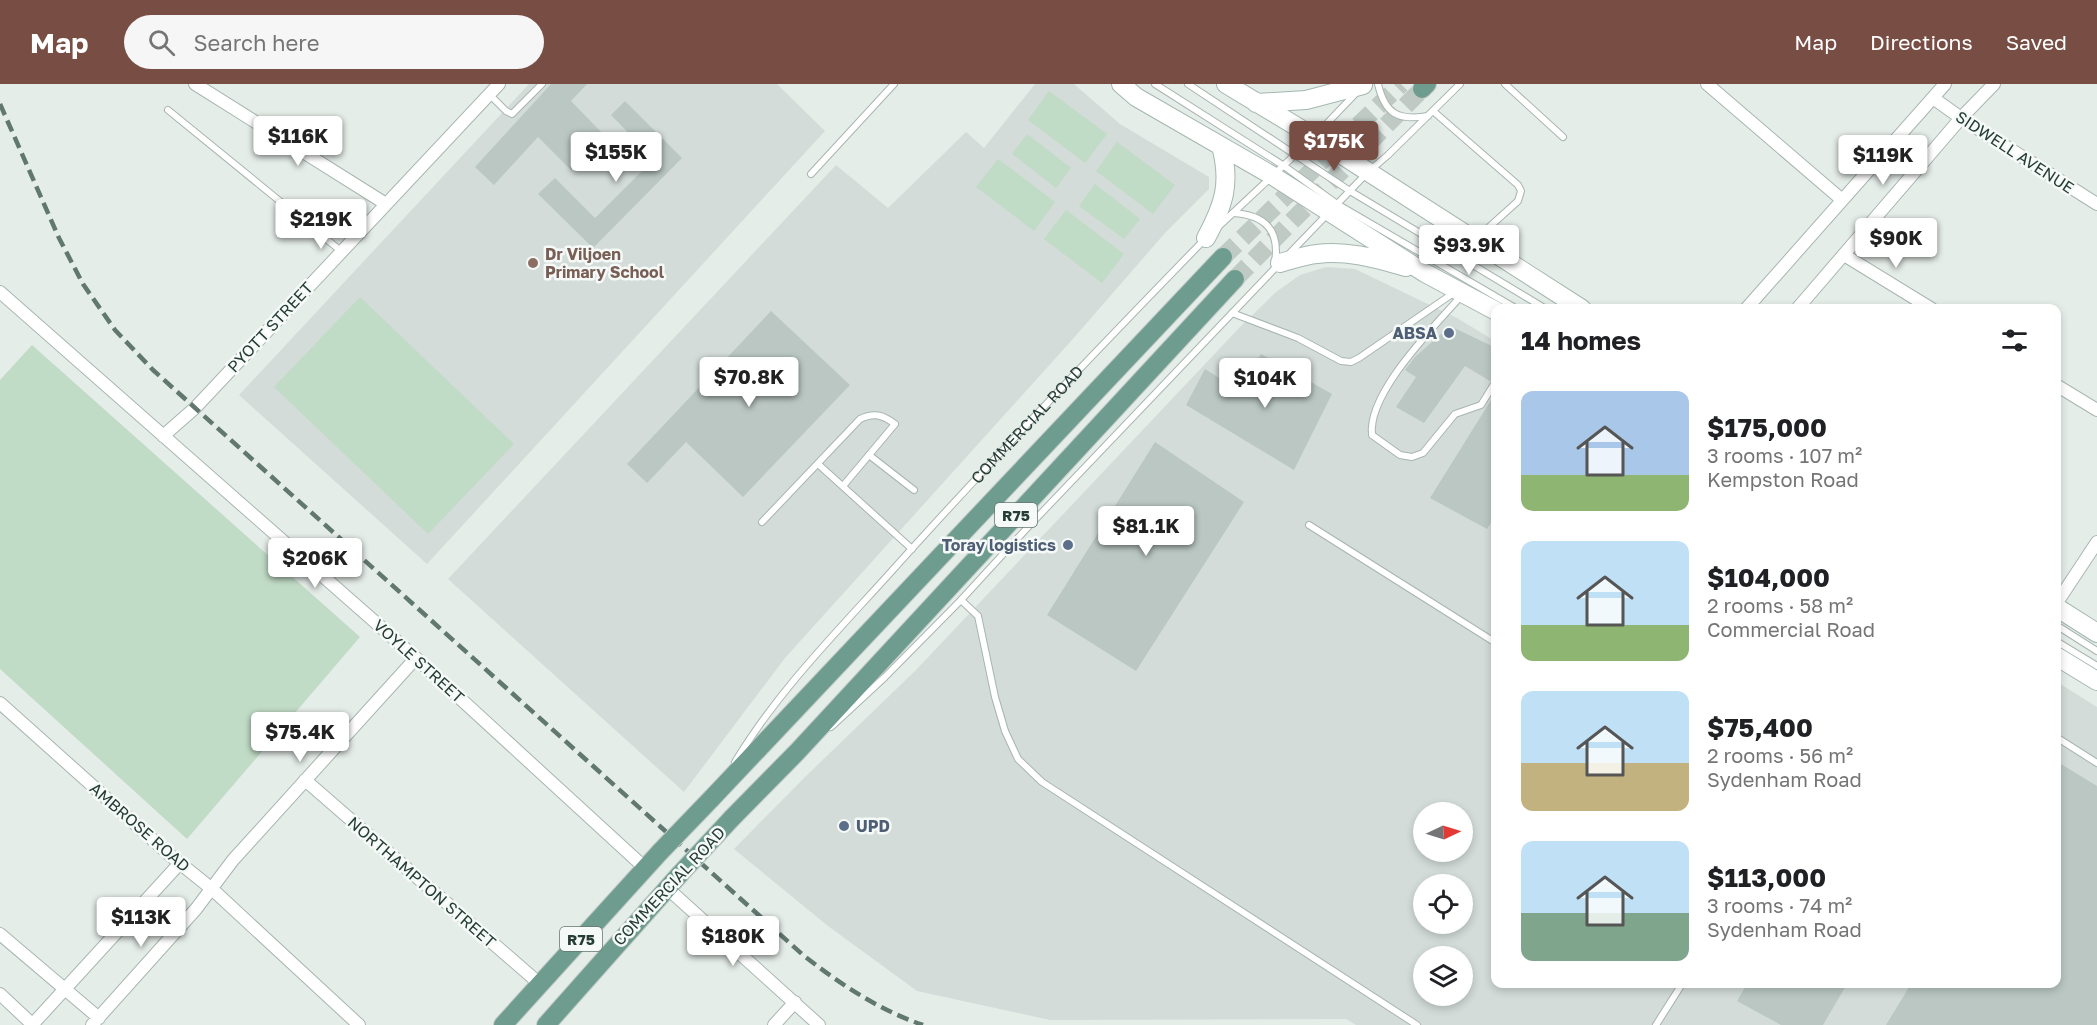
<!DOCTYPE html>
<html lang="en">
<head>
<meta charset="utf-8">
<style>
	:root { --surface:#fff; --page:#f6f6f6; --text:#202124; --muted:#757577; --accent:#784e44 }
	body { margin:0; font-family:"Golos Text",sans-serif; background:var(--page); color:var(--text); height:100vh; display:flex; flex-direction:column; font-size:22px; white-space:nowrap }
	* { box-sizing:border-box; margin:0 }
	p { font-size:20px; color:var(--muted) }
	.icon { flex:none; width:33px; height:33px; fill:none; stroke:currentColor; stroke-width:2; stroke-linecap:round; stroke-linejoin:round }
	.map { position:relative; flex:1; overflow:hidden }
	.side { position:absolute; left:1491px; top:220px; width:570px; height:684px; display:flex; flex-direction:column; background:var(--surface); border-radius:12px; box-shadow:0 3px 9px #0003 }
	.side>* { flex:none }
	.needle { width:39px; rotate:86deg }
	.controls { position:absolute; left:1413px; top:718px; display:grid; gap:12px }
	.controls a { display:grid; place-items:center; width:60px; height:60px; border-radius:50%; background:var(--surface); box-shadow:0 3px 9px #0003; font-size:30px }
	.price { position:absolute; translate:-50% -51px; padding:0 14px; border-radius:6px; background:#fff; color:#222; font-size:20px; line-height:39px; filter:drop-shadow(0 2px 3px #0008) }
	.price::after { content:''; position:absolute; left:50%; top:36px; width:18px; height:14px; margin-left:-9px; background:inherit; clip-path:polygon(0 0,100% 0,50% 100%) }
	.price.on { background:var(--accent); color:#fff }
	ul { padding:0; list-style:none }
	li { display:flex; align-items:center; gap:18px; height:150px; padding:0 30px }
	li span { display:grid; place-items:center; flex:none; width:168px; height:120px; border-radius:12px; color:#555 }
	li>.icon { margin-inline-start:auto }
	span .icon { width:72px; height:72px; fill:#fffc; stroke-width:1 }
	li b { font-size:26px }
	h2 { display:flex; justify-content:space-between; align-items:center; height:72px; padding:0 30px; font-size:26px }
	header { display:flex; align-items:center; gap:36px; box-sizing:border-box; height:84px; padding:0 30px; background:var(--accent); color:#fff }
	header strong { font-size:28px }
	nav { display:flex; gap:33px; margin-inline-start:auto; font-size:21px }
	.search { width:420px; height:54px; background:var(--page); display:flex; align-items:center; gap:15px; box-sizing:border-box; padding:0 21px; border-radius:33px; color:var(--muted); font-size:22px }
	.map>svg:first-child { display:block }
	.built { fill:#d3dcd8; fill-rule:evenodd }
	.green { fill:#c0dbc6 }
	.building { fill:#bac7c2 }
	.lines { fill:none; stroke-linecap:round; stroke-linejoin:round }
	.primary-tunnel { stroke:#bfcac5; stroke-width:18; stroke-dasharray:18 9; stroke-linecap:butt }
	.lane-casing { stroke:#a8b5b0; stroke-width:8 }
	.street-casing { stroke:#a8b5b0; stroke-width:14 }
	.secondary-casing { stroke:#a4b7b0; stroke-width:20 }
	.primary-casing { stroke:#c2c9c7; stroke-width:20 }
	.lane { stroke:#fff; stroke-width:6 }
	.street { stroke:#fff; stroke-width:12 }
	.secondary { stroke:#fff; stroke-width:18 }
	.primary { stroke:#6e9d8f; stroke-width:18 }
	.rail { stroke:#617871; stroke-width:4.5; stroke-dasharray:12 6; stroke-linecap:butt }
	.primary-bridge-casing { stroke:#c2c9c7; stroke-width:20; stroke-linecap:butt }
	.primary-bridge { stroke:#6e9d8f; stroke-width:18 }
	.education-dot { fill:#8d6e63; stroke:#f5f9f7; stroke-width:2 }
	.service-dot { fill:#5c6f8a; stroke:#f5f9f7; stroke-width:2 }
	.labels { text-anchor:middle; dominant-baseline:central; stroke-width:5; stroke-linejoin:round; paint-order:stroke }
	.shield { fill:#f5f9f7; stroke:#647570; stroke-width:1.5 }
	.shield-label { font-size:15px; font-weight:bold; fill:#263d36 }
	.street-label { font-size:16px; fill:#263d36; stroke:#f5f9f7 }
	.education-label { font-size:16px; font-weight:bold; fill:#785e54; stroke:#f5f9f7; text-anchor:start }
	.service-label { font-size:16px; font-weight:bold; fill:#4e5e75; stroke:#f5f9f7; text-anchor:end }
</style>
</head>
<body>
<header>
<strong>Map</strong>
<div class="search"><svg class="icon" aria-label="search" viewBox="0 0 24 24"><circle cx="10" cy="10" r="6"/><path d="M15 15l6 6"/></svg>Search here</div>
<nav><a>Map</a><a>Directions</a><a>Saved</a></nav>
</header>
<div class="map">
<svg width="2097" height="941" viewBox="0 0 2097 941">
	<rect width="100%" height="100%" fill="#e5ede9"/>
	<!-- built -->
	<path class="built" d="M529,0H777L825,47L427,480L239,311Z
		M1035,0H1074L1120,40L1209,93V105L1165,149L1072,256L785,574L684,708L448,495L836,81L888,124L966,48L984,64Z
		M1326,183L1355,185L1457,234L1495,257L1496,900H2056L2057,598L2097,623V941H1356L1346,935L1050,936L917,907L828,842L734,765L804,694L916,586L1239,244L1276,208L1300,191ZM1424,729H1462V768H1424ZM1424,801H1462V840H1424ZM1424,873H1462V912H1424Z"/>
	<!-- green -->
	<path class="green" d="M1049,7L1107,50L1085,79L1028,36Z
		M1027,50L1071,84L1056,104L1012,70Z
		M1117,58L1175,101L1153,130L1096,87Z
		M998,75L1055,118L1034,147L976,103Z
		M1095,100L1140,135L1124,155L1079,122Z
		M1066,126L1124,170L1102,199L1044,155Z
		M360,213L514,360L428,450L274,303Z
		M32,261L360,553L187,755L0,585V296Z"/>
	<!-- building -->
	<path class="building" d="M551,0H587L571,17L605,52L571,86L538,53L494,101L475,83Z
		M625,17L682,74L593,164L538,110L555,94L595,134L654,75L611,31Z
		M771,227L850,301L743,413L686,358L647,399L627,380Z
		M1450,242L1496,264V292L1490,297L1465,282L1424,339L1396,323L1416,293L1405,286L1415,273Z
		M1261,270L1332,310L1294,386L1186,321L1205,285L1240,307Z
		M1496,308V431L1487,445L1430,414Z
		M1155,358L1244,418L1136,587L1047,531Z
		M2056,677L2097,702V941H1886L1911,900H2056Z
		M1747,900H1847L1823,941H1781L1737,917Z"/>
	<g class="lines">
		<!-- primary-tunnel -->
		<path class="primary-tunnel" d="M1223,173L1401,0
			M1235,195L1422,5"/>
		<defs>
			<g id="lane">
				<path d="M1155,0L1284,82L1337,120L1517,225"/>
				<path d="M1188,0L1350,107L1546,225"/>
				<path d="M1378,0C1385,30 1398,37 1428,32"/>
				<path d="M1505,0L1563,53"/>
				<path d="M489,10L506,27L512,30L542,0"/>
				<path d="M168,26L341,167"/>
				<path d="M1433,27L1518,101L1521,107L1518,117L1477,154"/>
				<path d="M811,90L894,0"/>
				<path d="M1233,129C1265,131 1280,146 1275,178"/>
				<path d="M1219,142L1314,53L1356,9"/>
				<path d="M1288,171L1367,89L1388,71L1460,0"/>
				<path d="M1461,212C1434,243 1367,309 1372,351L1400,371L1412,373L1423,369L1455,330L1481,321L1496,297"/>
				<path d="M1232,229L1298,254L1341,277L1351,278L1359,274L1455,208"/>
				<path d="M869,371L914,406"/>
				<path d="M818,380L912,465"/>
				<path d="M762,438L860,335C874,328 883,331 895,340L843,402"/>
				<path d="M1309,441L1496,559"/>
				<path d="M961,516L978,532L995,613L1005,647L1018,675L1042,698L1417,941"/>
				<path d="M2056,541L2097,567"/>
				<path d="M2056,557L2097,582"/>
				<path d="M831,643L885,593L961,516L1028,443L1279,180"/>
				<path d="M2056,653L2097,679"/>
				<path id="s1" d="M735,678C778,607 835,550 890,489C992,375 1098,265 1205,155"/>
				<path d="M1656,941L1682,900"/>
			</g>
			<path id="street" d="M195,0L386,120
				M1707,0L1841,115
				M1933,14L1961,34L2097,120
				M1844,171L1932,225
				M0,208L416,574L645,784
				M1746,225L1945,0
				M1797,225L1961,34L1994,0
				M2056,301L2097,326
				M163,352L195,324L499,0
				M2056,520L2097,458
				M0,619L171,772L212,805L359,941
				M305,696L540,900
				M667,804L819,941
				M0,850L99,934
				M0,910L33,941
				M32,941L180,779
				M92,941L196,825L233,776L416,574
				M774,941L795,918"/>
			<path id="secondary" d="M1121,0L1136,13L1273,92L1425,189L1496,227
				M1226,0L1314,53L1582,225
				M1256,19L1306,16L1363,1
				M1206,154C1224,121 1231,99 1221,62
				M1280,179C1292,176 1304,171 1317,170C1348,166 1377,175 1406,183
				M2056,523L2097,549
				M2056,572L2097,597"/>
			<path id="primary" d="M1422,5L1427,0
				M712,714L1223,173
				M732,734L797,668L1235,195
				M503,941L660,768
				M546,941L680,790"/>
		</defs>
		<!-- lane casing -->
		<use href="#lane" class="lane-casing"/>
		<!-- street casing -->
		<use href="#street" class="street-casing"/>
		<!-- secondary casing -->
		<use href="#secondary" class="secondary-casing"/>
		<!-- primary casing -->
		<use href="#primary" class="primary-casing"/>
		<!-- lane -->
		<use href="#lane" class="lane"/>
		<!-- street -->
		<use href="#street" class="street"/>
		<!-- secondary -->
		<use href="#secondary" class="secondary"/>
		<!-- primary -->
		<use href="#primary" class="primary"/>
		<!-- rail -->
		<path class="rail" d="M0,20L59,154L83,200L115,246L153,286L803,871C840,900 879,926 923,941"/>
		<defs>
			<path id="primary-bridge" d="M660,768L712,714
				M680,790L732,734"/>
		</defs>
		<!-- primary-bridge casing -->
		<use href="#primary-bridge" class="primary-bridge-casing"/>
		<!-- primary-bridge -->
		<use href="#primary-bridge" class="primary-bridge"/>
	</g>
	<!-- markers -->
	<circle class="education-dot" cx="533" cy="179" r="6"/>
	<g class="service-dot">
		<circle cx="1449" cy="249" r="6"/>
		<circle cx="1068" cy="461" r="6"/>
		<circle cx="844" cy="742" r="6"/>
	</g>
	<g class="labels">
		<!-- shield labels -->
		<g class="shield">
			<rect x="995" y="419" width="42" height="24" rx="4.5"/>
			<rect x="560" y="843" width="42" height="24" rx="4.5"/>
		</g>
		<g class="shield-label">
			<text x="1016" y="431">R75</text>
			<text x="581" y="855">R75</text>
		</g>
		<!-- street labels -->
		<g class="street-label">
			<text transform="translate(2015 68) rotate(33)">SIDWELL AVENUE</text>
			<text transform="translate(270 243) rotate(-47)">PYOTT STREET</text>
			<text stroke="none"><textPath href="#s1" startOffset="447">COMMERCIAL ROAD</textPath></text>
			<text transform="translate(419 577) rotate(42)">VOYLE STREET</text>
			<text transform="translate(140 743) rotate(41)">AMBROSE ROAD</text>
			<text transform="translate(422 798) rotate(41)">NORTHAMPTON STREET</text>
			<text transform="translate(669 802) rotate(-47)">COMMERCIAL ROAD</text>
		</g>
		<!-- education labels -->
		<g class="education-label">
			<text x="545" y="170">Dr Viljoen<tspan x="545" dy="18">Primary School</tspan></text>
		</g>
		<!-- service labels -->
		<g class="service-label">
			<text x="1437" y="249">ABSA</text>
			<text x="1056" y="461">Toray logistics</text>
			<text x="856" y="742" text-anchor="start">UPD</text>
		</g>
	</g>
</svg>
<div class="controls">
<a><svg class="needle" viewBox="-14 -14 28 28"><path d="M0-13l5 13h-10z" fill="#e53935"/><path d="M0 13l5-13h-10z" fill="#757577"/></svg></a>
<a><svg class="icon" aria-label="locate" viewBox="0 0 24 24"><circle cx="12" cy="12" r="6"/><path d="M12 2v4M12 18v4M2 12h4M18 12h4"/></svg></a>
<a><svg class="icon" aria-label="layers" viewBox="0 0 24 24"><path d="M12 4l9 5-9 5-9-5zM3 14l9 5 9-5"/></svg></a>
</div>
<b class="price" style="left:298px;top:83px">$116K</b>
<b class="price on" style="left:1334px;top:88px">$175K</b>
<b class="price" style="left:616px;top:99px">$155K</b>
<b class="price" style="left:1883px;top:102px">$119K</b>
<b class="price" style="left:321px;top:166px">$219K</b>
<b class="price" style="left:1896px;top:185px">$90K</b>
<b class="price" style="left:1469px;top:192px">$93.9K</b>
<b class="price" style="left:749px;top:324px">$70.8K</b>
<b class="price" style="left:1265px;top:325px">$104K</b>
<b class="price" style="left:1146px;top:473px">$81.1K</b>
<b class="price" style="left:315px;top:505px">$206K</b>
<b class="price" style="left:300px;top:679px">$75.4K</b>
<b class="price" style="left:141px;top:864px">$113K</b>
<b class="price" style="left:733px;top:883px">$180K</b>
<section class="side">
<h2>14 homes<svg class="icon" aria-label="filters" viewBox="0 0 24 24"><path d="M4 7h16M4 17h16"/><circle cx="9" cy="7" r="2"/><circle cx="15" cy="17" r="2"/></svg></h2>
<ul>
<li><span style="background:linear-gradient(#a9c7e8 70%,#8fb573 0)"><svg class="icon" aria-label="home" viewBox="0 0 24 24"><path d="M3 11l9-7 9 7M6 9v11h12V9"/></svg></span><div><b>$175,000</b><p>3 rooms · 107 m²</p><p>Kempston Road</p></div></li>
<li><span style="background:linear-gradient(#bfe0f5 70%,#8fb573 0)"><svg class="icon" aria-label="home" viewBox="0 0 24 24"><path d="M3 11l9-7 9 7M6 9v11h12V9"/></svg></span><div><b>$104,000</b><p>2 rooms · 58 m²</p><p>Commercial Road</p></div></li>
<li><span style="background:linear-gradient(#bfe0f5 60%,#c2b280 0)"><svg class="icon" aria-label="home" viewBox="0 0 24 24"><path d="M3 11l9-7 9 7M6 9v11h12V9"/></svg></span><div><b>$75,400</b><p>2 rooms · 56 m²</p><p>Sydenham Road</p></div></li>
<li><span style="background:linear-gradient(#bfe0f5 60%,#7fa58c 0)"><svg class="icon" aria-label="home" viewBox="0 0 24 24"><path d="M3 11l9-7 9 7M6 9v11h12V9"/></svg></span><div><b>$113,000</b><p>3 rooms · 74 m²</p><p>Sydenham Road</p></div></li>
</ul>
</section>
</div>
</body>
</html>
